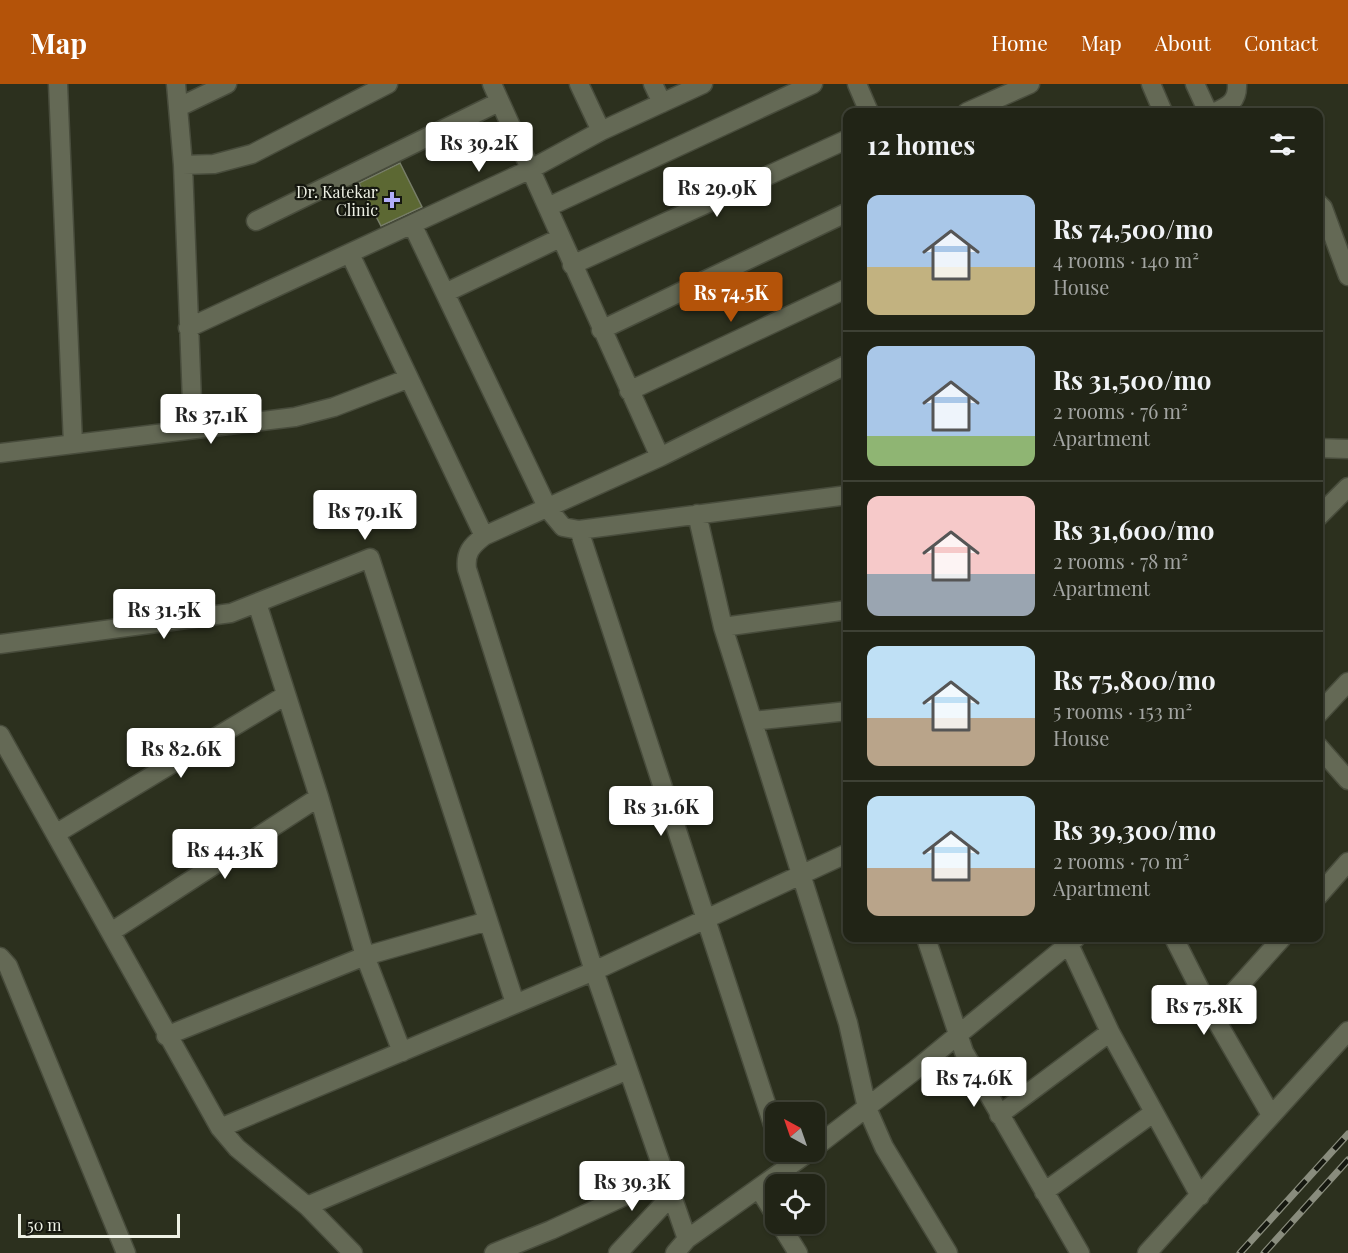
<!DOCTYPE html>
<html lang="en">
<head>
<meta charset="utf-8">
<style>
	:root { --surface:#212416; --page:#2d3023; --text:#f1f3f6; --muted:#a2a4a1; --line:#3e4135; --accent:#b45309 }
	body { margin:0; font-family:"Playfair Display",serif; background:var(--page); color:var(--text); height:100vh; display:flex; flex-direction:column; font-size:22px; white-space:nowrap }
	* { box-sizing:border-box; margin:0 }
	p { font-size:20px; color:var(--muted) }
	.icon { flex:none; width:33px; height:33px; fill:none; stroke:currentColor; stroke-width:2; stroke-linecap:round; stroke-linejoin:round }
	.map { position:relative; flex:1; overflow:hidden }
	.drawer { position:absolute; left:843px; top:24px; width:480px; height:834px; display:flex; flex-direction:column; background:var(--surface); border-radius:12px; box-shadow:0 2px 4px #0004,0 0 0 2px var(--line) }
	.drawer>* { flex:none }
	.needle { width:39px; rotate:320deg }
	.tools { position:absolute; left:765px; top:1018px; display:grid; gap:12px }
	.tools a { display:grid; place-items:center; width:60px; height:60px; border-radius:12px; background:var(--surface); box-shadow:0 2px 4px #0004,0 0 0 2px var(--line); font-size:30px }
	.scale { position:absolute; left:18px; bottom:15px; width:162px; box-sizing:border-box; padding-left:6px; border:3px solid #eef1e5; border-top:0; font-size:16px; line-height:21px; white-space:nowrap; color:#eef1e5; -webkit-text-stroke:4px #15170f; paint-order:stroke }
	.price { position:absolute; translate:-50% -51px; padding:0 14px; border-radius:6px; background:#fff; color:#222; font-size:20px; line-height:39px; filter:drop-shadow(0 2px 3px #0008) }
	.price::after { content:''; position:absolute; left:50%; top:36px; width:18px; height:14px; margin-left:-9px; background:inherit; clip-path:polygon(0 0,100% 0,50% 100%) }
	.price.current { background:var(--accent); color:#fff }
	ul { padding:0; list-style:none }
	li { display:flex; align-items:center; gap:18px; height:150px; padding:0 24px }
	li+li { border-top:2px solid var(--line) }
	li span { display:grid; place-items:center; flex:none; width:168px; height:120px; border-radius:12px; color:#555 }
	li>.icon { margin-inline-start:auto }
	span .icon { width:72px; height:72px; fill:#fffc; stroke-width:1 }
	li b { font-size:26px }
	h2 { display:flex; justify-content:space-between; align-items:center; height:72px; padding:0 24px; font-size:26px }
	header { display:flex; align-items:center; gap:36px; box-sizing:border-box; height:84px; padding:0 30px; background:var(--accent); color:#fff }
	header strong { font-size:28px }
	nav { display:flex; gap:33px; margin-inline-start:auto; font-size:21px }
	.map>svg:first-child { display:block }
	.building { fill:#5c6833; stroke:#777d68; stroke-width:1.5 }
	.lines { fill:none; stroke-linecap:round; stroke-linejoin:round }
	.minor-casing { stroke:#484c3c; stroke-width:21 }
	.minor { stroke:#646955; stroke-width:18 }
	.rail-casing { stroke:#898c7d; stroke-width:7 }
	.rail { stroke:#15170f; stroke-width:4.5; stroke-dasharray:14; stroke-linecap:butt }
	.poi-dot { fill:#b2adf9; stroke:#15170f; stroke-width:2 }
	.labels { text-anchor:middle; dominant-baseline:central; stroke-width:4.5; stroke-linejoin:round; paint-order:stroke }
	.poi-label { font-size:16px; fill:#eef1e5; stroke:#15170f; text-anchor:end }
</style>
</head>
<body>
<header>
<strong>Map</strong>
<nav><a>Home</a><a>Map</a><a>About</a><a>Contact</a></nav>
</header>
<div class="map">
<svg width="1348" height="1169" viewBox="0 0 1348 1169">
	<rect width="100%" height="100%" fill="#2c301e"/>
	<!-- building -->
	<path class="building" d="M400,79L422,123L381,142L359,99Z"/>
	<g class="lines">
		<defs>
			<path id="minor" d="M58,0L73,360
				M176,0L183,81L193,344
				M492,0L660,373
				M579,0L601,47
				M653,0L662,19
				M857,0L869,28
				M1151,0L1163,28
				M1195,0L1208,28
				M179,23L227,0
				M967,28L1030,0
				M1215,28C1229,22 1238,17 1237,0
				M183,81L214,80L252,70L388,0
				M1318,119L1323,124L1348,192
				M548,123L813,0
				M256,137L499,18
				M412,140L548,425L563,443L579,446L848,411
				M350,170L484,452
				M572,181L848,55
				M445,209L560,154
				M188,244L531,85L601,47L703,0
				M601,246L848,128
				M629,307L848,204
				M1318,364L1348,365
				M0,369L295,333L334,323L407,295
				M697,430L723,543L848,939L867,1024L884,1063L948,1169
				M1318,433L1348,403
				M579,446L776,1050
				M257,519L319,713L365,872L402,968
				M723,543L848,526
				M0,560L231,529L370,474L515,919
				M1318,630L1348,598
				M753,637L848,627
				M0,651L220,1044L237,1064L307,1122L353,1169
				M1318,662L1348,696
				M57,749L286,611
				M1318,812L1348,778
				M111,848L319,713
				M926,854L964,968L1080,1169
				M1066,854L1110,948L1200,1112
				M1174,854L1213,931L1271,1031
				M0,873L8,882L126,1169
				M1213,931L1282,854
				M166,952L365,872L488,837
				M999,1031L1110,948
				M220,1044L594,887L848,769
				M814,1064L914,987L1076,854
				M759,1105L776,1132
				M1044,1108L1153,1029
				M307,1122L628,986
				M780,1140L798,1169
				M687,1155L594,887L467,485C465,469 471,462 484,452L660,373L848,280
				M494,1169L551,1146L666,1093
				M618,1169L672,1111
				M675,1169L687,1155L809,1068
				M1147,1169L1348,947"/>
		</defs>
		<!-- minor casing -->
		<use href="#minor" class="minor-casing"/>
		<!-- minor -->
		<use href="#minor" class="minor"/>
		<defs>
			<path id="rail" d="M1240,1169L1348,1050
				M1264,1169L1348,1076"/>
		</defs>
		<!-- rail casing -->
		<use href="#rail" class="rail-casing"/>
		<!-- rail -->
		<use href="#rail" class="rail"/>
	</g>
	<!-- markers -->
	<path class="poi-dot" d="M389 107h6v6h6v6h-6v6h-6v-6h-6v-6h6z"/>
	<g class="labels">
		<!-- poi labels -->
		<g class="poi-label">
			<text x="378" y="107">Dr. Katekar<tspan x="378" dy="18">Clinic</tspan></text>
		</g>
	</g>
</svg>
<div class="tools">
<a><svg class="needle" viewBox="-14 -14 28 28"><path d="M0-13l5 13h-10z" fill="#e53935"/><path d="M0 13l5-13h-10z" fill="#a2a4a1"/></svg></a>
<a><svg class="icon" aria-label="locate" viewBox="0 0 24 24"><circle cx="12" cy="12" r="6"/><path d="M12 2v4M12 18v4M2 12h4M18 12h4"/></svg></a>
</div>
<div class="scale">50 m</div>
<b class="price" style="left:479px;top:89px">Rs 39.2K</b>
<b class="price" style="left:717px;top:134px">Rs 29.9K</b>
<b class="price current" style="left:731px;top:239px">Rs 74.5K</b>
<b class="price" style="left:211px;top:361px">Rs 37.1K</b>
<b class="price" style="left:365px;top:457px">Rs 79.1K</b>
<b class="price" style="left:164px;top:556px">Rs 31.5K</b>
<b class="price" style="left:181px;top:695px">Rs 82.6K</b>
<b class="price" style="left:661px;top:753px">Rs 31.6K</b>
<b class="price" style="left:225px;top:796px">Rs 44.3K</b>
<b class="price" style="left:1204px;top:952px">Rs 75.8K</b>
<b class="price" style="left:974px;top:1024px">Rs 74.6K</b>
<b class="price" style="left:632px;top:1128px">Rs 39.3K</b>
<section class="drawer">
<h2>12 homes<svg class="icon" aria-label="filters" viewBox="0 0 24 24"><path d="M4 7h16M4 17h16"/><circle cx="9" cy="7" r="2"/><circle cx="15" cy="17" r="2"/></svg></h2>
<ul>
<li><span style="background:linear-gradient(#a9c7e8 60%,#c2b280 0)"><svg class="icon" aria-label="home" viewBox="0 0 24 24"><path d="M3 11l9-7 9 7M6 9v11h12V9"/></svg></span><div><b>Rs 74,500/mo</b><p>4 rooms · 140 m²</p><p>House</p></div></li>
<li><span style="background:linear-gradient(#a9c7e8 75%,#8fb573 0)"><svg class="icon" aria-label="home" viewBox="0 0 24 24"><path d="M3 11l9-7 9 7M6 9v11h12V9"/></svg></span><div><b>Rs 31,500/mo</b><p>2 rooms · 76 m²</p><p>Apartment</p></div></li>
<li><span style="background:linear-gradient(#f6c9c9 65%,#9aa5b1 0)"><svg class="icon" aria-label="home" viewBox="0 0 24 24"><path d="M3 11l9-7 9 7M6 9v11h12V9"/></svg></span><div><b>Rs 31,600/mo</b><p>2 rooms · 78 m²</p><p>Apartment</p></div></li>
<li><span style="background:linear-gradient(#bfe0f5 60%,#b9a48a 0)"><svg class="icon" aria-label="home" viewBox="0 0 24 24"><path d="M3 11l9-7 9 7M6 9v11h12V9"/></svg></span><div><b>Rs 75,800/mo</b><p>5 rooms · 153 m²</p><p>House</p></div></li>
<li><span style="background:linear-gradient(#bfe0f5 60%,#b9a48a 0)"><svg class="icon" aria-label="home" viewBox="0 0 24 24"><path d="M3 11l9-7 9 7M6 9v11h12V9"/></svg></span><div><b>Rs 39,300/mo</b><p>2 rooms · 70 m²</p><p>Apartment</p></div></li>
</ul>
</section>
</div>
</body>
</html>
